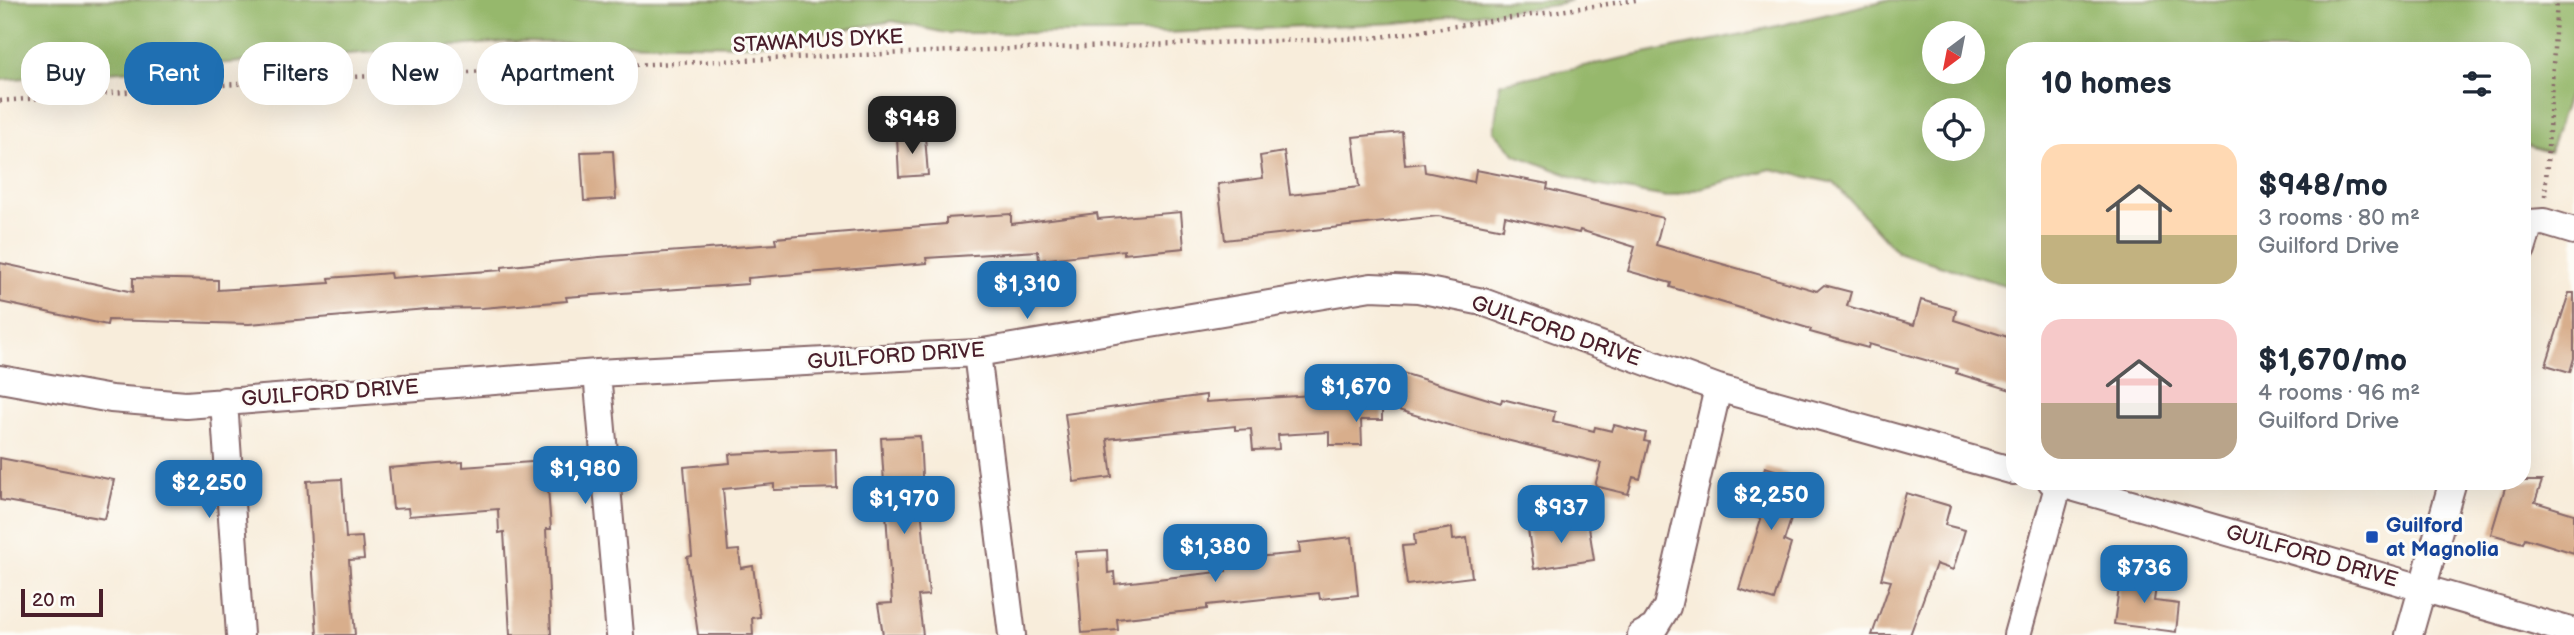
<!DOCTYPE html>
<html lang="en">
<head>
<meta charset="utf-8">
<style>
	:root { --surface:#fff; --page:#f6f6f7; --text:#1f2937; --muted:#747a83; --accent:#1f6fb2 }
	body { margin:0; font-family:"Balsamiq Sans",sans-serif; background:var(--page); color:var(--text); height:100vh; display:flex; flex-direction:column; font-size:26px; white-space:nowrap }
	* { box-sizing:border-box; margin:0 }
	p { font-size:23px; color:var(--muted) }
	.icon { flex:none; width:38px; height:38px; fill:none; stroke:currentColor; stroke-width:2; stroke-linecap:round; stroke-linejoin:round }
	.map { position:relative; flex:1; overflow:hidden }
	.side { position:absolute; left:2006px; top:42px; width:525px; height:448px; display:flex; flex-direction:column; background:var(--surface); border-radius:28px; box-shadow:0 7px 28px #0002 }
	.side>* { flex:none }
	.hud { position:absolute; left:21px; top:42px; width:665px; height:63px; display:flex; gap:14px }
	.needle { width:46px; rotate:212deg }
	.tools { position:absolute; left:1922px; top:21px; display:grid; gap:14px }
	.tools a { display:grid; place-items:center; width:63px; height:63px; border-radius:50%; background:var(--surface); box-shadow:0 7px 28px #0002; font-size:35px }
	.scale { position:absolute; left:21px; bottom:18px; width:82px; box-sizing:border-box; padding-left:7px; border:4px solid #4a1f2b; border-top:0; font-size:19px; line-height:24px; white-space:nowrap; color:#4a1f2b; -webkit-text-stroke:5px #fdfcf7; paint-order:stroke }
	.price { position:absolute; translate:-50% -60px; padding:0 16px; border-radius:14px; background:var(--accent); color:#fff; font-size:23px; line-height:46px; filter:drop-shadow(0 2px 4px #0008) }
	.price::after { content:''; position:absolute; left:50%; top:42px; width:21px; height:16px; margin-left:-10px; background:inherit; clip-path:polygon(0 0,100% 0,50% 100%) }
	.price.selected { background:#222; color:#fff }
	ul { padding:0; list-style:none }
	li { display:flex; align-items:center; gap:21px; height:175px; padding:0 35px }
	li span { display:grid; place-items:center; flex:none; width:196px; height:140px; border-radius:21px; color:#555 }
	li>.icon { margin-inline-start:auto }
	span .icon { width:84px; height:84px; fill:#fffc; stroke-width:1 }
	li b { font-size:30px }
	h2 { display:flex; justify-content:space-between; align-items:center; height:84px; padding:0 35px; font-size:30px }
	.tag { padding:0 24px; border-radius:28px; background:var(--surface); box-shadow:0 7px 28px #0002; font-size:24px; line-height:63px }
	.tag.selected { background:var(--accent); color:#fff }
	.map>svg:first-child { display:block }
	.forest { fill:#96b86c; stroke:#706c4c; stroke-width:2; fill-rule:evenodd }
	.building { fill:#d8ae8c }
	.lines { fill:none; stroke-linecap:round; stroke-linejoin:round }
	.minor-casing { stroke:#876769; stroke-width:30 }
	.path { stroke:#876769; stroke-width:4.5; stroke-dasharray:2 5; stroke-linecap:butt }
	.minor { stroke:#fff; stroke-width:26 }
	.transit-dot { fill:#1a4fb4; stroke:#fdfcf7; stroke-width:2.5 }
	.labels { text-anchor:middle; dominant-baseline:central; stroke-width:6; stroke-linejoin:round; paint-order:stroke }
	.street-label { font-size:21px; fill:#4a1f2b; stroke:#fdfcf7 }
	.transit-label { font-size:21px; font-weight:bold; fill:#164399; stroke:#fdfcf7; text-anchor:start }
</style>
</head>
<body>
<div class="map">
<svg width="2574" height="635" viewBox="0 0 2574 635">
	<rect width="100%" height="100%" fill="#fdfcf7"/>
	<filter id="ink" filterUnits="userSpaceOnUse"><feTurbulence type="fractalNoise" baseFrequency=".0143" numOctaves="2"/><feDisplacementMap in="SourceGraphic" scale="14" xChannelSelector="R" yChannelSelector="G"/><feConvolveMatrix kernelMatrix="1 2 1 2 8 2 1 2 1" color-interpolation-filters="sRGB"/></filter>
	<filter id="wash" filterUnits="userSpaceOnUse"><feTurbulence type="fractalNoise" baseFrequency=".00686" numOctaves="4" result="noise"/><feDisplacementMap in="SourceGraphic" scale="28" xChannelSelector="R" yChannelSelector="G"/><feGaussianBlur stdDeviation="1.57" result="paint"/><feColorMatrix in="noise" values="0 0 0 0 0 0 0 0 0 0 0 0 0 0 0 0 0 1.4 0 .05"/><feComposite in="paint" operator="in"/></filter>
	<g filter="url(#wash)">
		<rect width="100%" height="100%" fill="#f8eddb"/>
		<!-- forest -->
		<path class="forest" d="M0,0H1571L1556,5L1398,23L1165,33H945L893,21L756,45L508,42L0,80Z
			M1887,0H2574V79L2549,152L2522,144V51H2014V288L1897,252L1834,183L1771,169L1667,197L1595,185L1516,155L1494,131L1500,83L1747,33ZM1934,33H1972V72H1934ZM1934,110H1972V149H1934Z"/>
		<g id="blocks">
			<!-- building -->
			<path class="building" d="M1402,132L1405,165L1424,163L1425,172L1474,182L1476,170L1548,184L1547,189L1663,218L1656,245L1817,291L1824,285L1851,292L1847,306L1914,325L1921,300L1956,310L1954,320L2014,339V391L1956,373L1957,369L1869,344L1868,348L1810,332L1811,329L1670,287L1671,283L1628,271L1635,247L1580,230L1579,233L1505,216L1503,229L1438,216L1225,240L1218,184L1263,178L1260,156L1284,152L1290,195L1359,187L1353,137Z
				M925,136L928,175L899,177L897,137Z
				M613,151L616,199L584,201L581,152Z
				M1181,212L1184,248L1124,254V250L1039,260L1038,251L926,258L927,263L748,278V284L566,297L567,301L482,308L427,309L249,324L108,320L107,325L0,302V263L133,292V278L218,280V290L330,283L329,278L390,273L391,278L502,270V267L599,257L776,244L775,238L946,224V218L1011,214V224L1097,213L1098,219Z
				M2569,293H2574V358L2570,372L2546,365Z
				M1377,371H1396L1501,403L1502,399L1555,412L1553,421L1594,431L1595,427L1612,431L1614,425L1646,433L1644,441L1649,442L1640,479L1633,477L1628,494L1595,486L1601,463L1465,430L1382,405V420H1361L1362,445H1329V432L1278,435L1279,449L1253,450L1251,429L1235,430V426L1107,439L1112,477L1074,482L1065,414L1206,395V402L1328,394V385H1361V379H1377Z
				M920,436L923,496H920L929,595L918,596L923,635H883L878,604L892,603L881,438Z
				M836,449L837,488L774,490V484L723,489L728,551L739,550L741,568L753,566L760,617L752,618L753,635H698L687,557L692,556L684,467L730,463L729,454Z
				M0,458L114,480L105,519L0,500Z
				M546,461L551,529H546L551,635H510L504,532L499,533L498,509L409,516L408,508L393,509L389,468L463,462V467Z
				M1765,467L1804,479L1784,541L1791,544L1774,600L1739,589L1761,519L1750,516Z
				M342,479L346,538L362,537L364,559L349,560L355,635H317L307,481Z
				M2507,481H2542L2535,502L2574,514V553L2525,538L2523,543L2491,534Z
				M1906,493L1950,506L1945,525L1965,530L1953,570L1936,564L1910,635H1872L1891,581L1881,579Z
				M1588,521L1594,560L1534,569L1528,530Z
				M1452,528L1453,540L1467,538L1472,577L1407,585L1402,546L1415,545L1414,534Z
				M1352,537L1358,595L1320,599L1319,593L1207,605V609L1117,619L1118,630L1082,633L1076,552L1107,550L1108,573L1114,572L1115,584L1226,571L1225,560L1300,553L1299,543Z
				M2121,573L2157,579L2154,601L2179,604L2176,632L2114,624Z"/>
		</g>
	</g>
	<g filter="url(#ink)">
		<use href="#blocks" fill-opacity="0" stroke="#876769" stroke-width="2"/>
		<g class="lines">
			<defs>
				<path id="minor" d="M2522,249L2530,223L2544,222L2574,231
					M977,353L1012,635
					M597,373L620,635
					M0,379L111,399L186,405L597,373L977,353L1371,287L1418,289L1483,302L1718,388L2014,471
					M224,401L240,635
					M2051,481L2574,632
					M1641,635L1654,628L1667,607L1718,388
					M2017,635L2059,483
					M2409,635L2453,481"/>
			</defs>
			<!-- minor casing -->
			<use href="#minor" class="minor-casing"/>
			<!-- path -->
			<path class="path" d="M0,101L305,79L954,51L1373,38L1636,0
				M2545,196L2557,0"/>
			<!-- minor -->
			<use href="#minor" class="minor"/>
		</g>
	</g>
	<!-- markers -->
	<rect class="transit-dot" x="2365" y="530" width="14" height="14" rx="3.5"/>
	<g class="labels">
		<!-- street labels -->
		<g class="street-label">
			<text transform="translate(818 41) rotate(-3)">STAWAMUS DYKE</text>
			<text transform="translate(1556 331) rotate(19)">GUILFORD DRIVE</text>
			<text transform="translate(896 356) rotate(-4)">GUILFORD DRIVE</text>
			<text transform="translate(330 393) rotate(-4)">GUILFORD DRIVE</text>
			<text transform="translate(2312 556) rotate(16)">GUILFORD DRIVE</text>
		</g>
		<!-- transit labels -->
		<g class="transit-label">
			<text x="2386" y="525">Guilford<tspan x="2386" dy="24">at Magnolia</tspan></text>
		</g>
	</g>
</svg>
<div class="tools">
<a><svg class="needle" viewBox="-14 -14 28 28"><path d="M0-13l5 13h-10z" fill="#e53935"/><path d="M0 13l5-13h-10z" fill="#747a83"/></svg></a>
<a><svg class="icon" aria-label="locate" viewBox="0 0 24 24"><circle cx="12" cy="12" r="6"/><path d="M12 2v4M12 18v4M2 12h4M18 12h4"/></svg></a>
</div>
<div class="scale">20 m</div>
<b class="price selected" style="left:912px;top:156px">$948</b>
<b class="price" style="left:1027px;top:321px">$1,310</b>
<b class="price" style="left:1356px;top:424px">$1,670</b>
<b class="price" style="left:585px;top:506px">$1,980</b>
<b class="price" style="left:209px;top:520px">$2,250</b>
<b class="price" style="left:1771px;top:532px">$2,250</b>
<b class="price" style="left:904px;top:536px">$1,970</b>
<b class="price" style="left:1561px;top:545px">$937</b>
<b class="price" style="left:1215px;top:584px">$1,380</b>
<b class="price" style="left:2144px;top:605px">$736</b>
<div class="hud">
<a class="tag">Buy</a>
<a class="tag selected">Rent</a>
<a class="tag">Filters</a>
<a class="tag">New</a>
<a class="tag">Apartment</a>
</div>
<section class="side">
<h2>10 homes<svg class="icon" aria-label="filters" viewBox="0 0 24 24"><path d="M4 7h16M4 17h16"/><circle cx="9" cy="7" r="2"/><circle cx="15" cy="17" r="2"/></svg></h2>
<ul>
<li><span style="background:linear-gradient(#ffd9b3 65%,#c2b280 0)"><svg class="icon" aria-label="home" viewBox="0 0 24 24"><path d="M3 11l9-7 9 7M6 9v11h12V9"/></svg></span><div><b>$948/mo</b><p>3 rooms · 80 m²</p><p>Guilford Drive</p></div></li>
<li><span style="background:linear-gradient(#f6c9c9 60%,#b9a48a 0)"><svg class="icon" aria-label="home" viewBox="0 0 24 24"><path d="M3 11l9-7 9 7M6 9v11h12V9"/></svg></span><div><b>$1,670/mo</b><p>4 rooms · 96 m²</p><p>Guilford Drive</p></div></li>
</ul>
</section>
</div>
</body>
</html>
